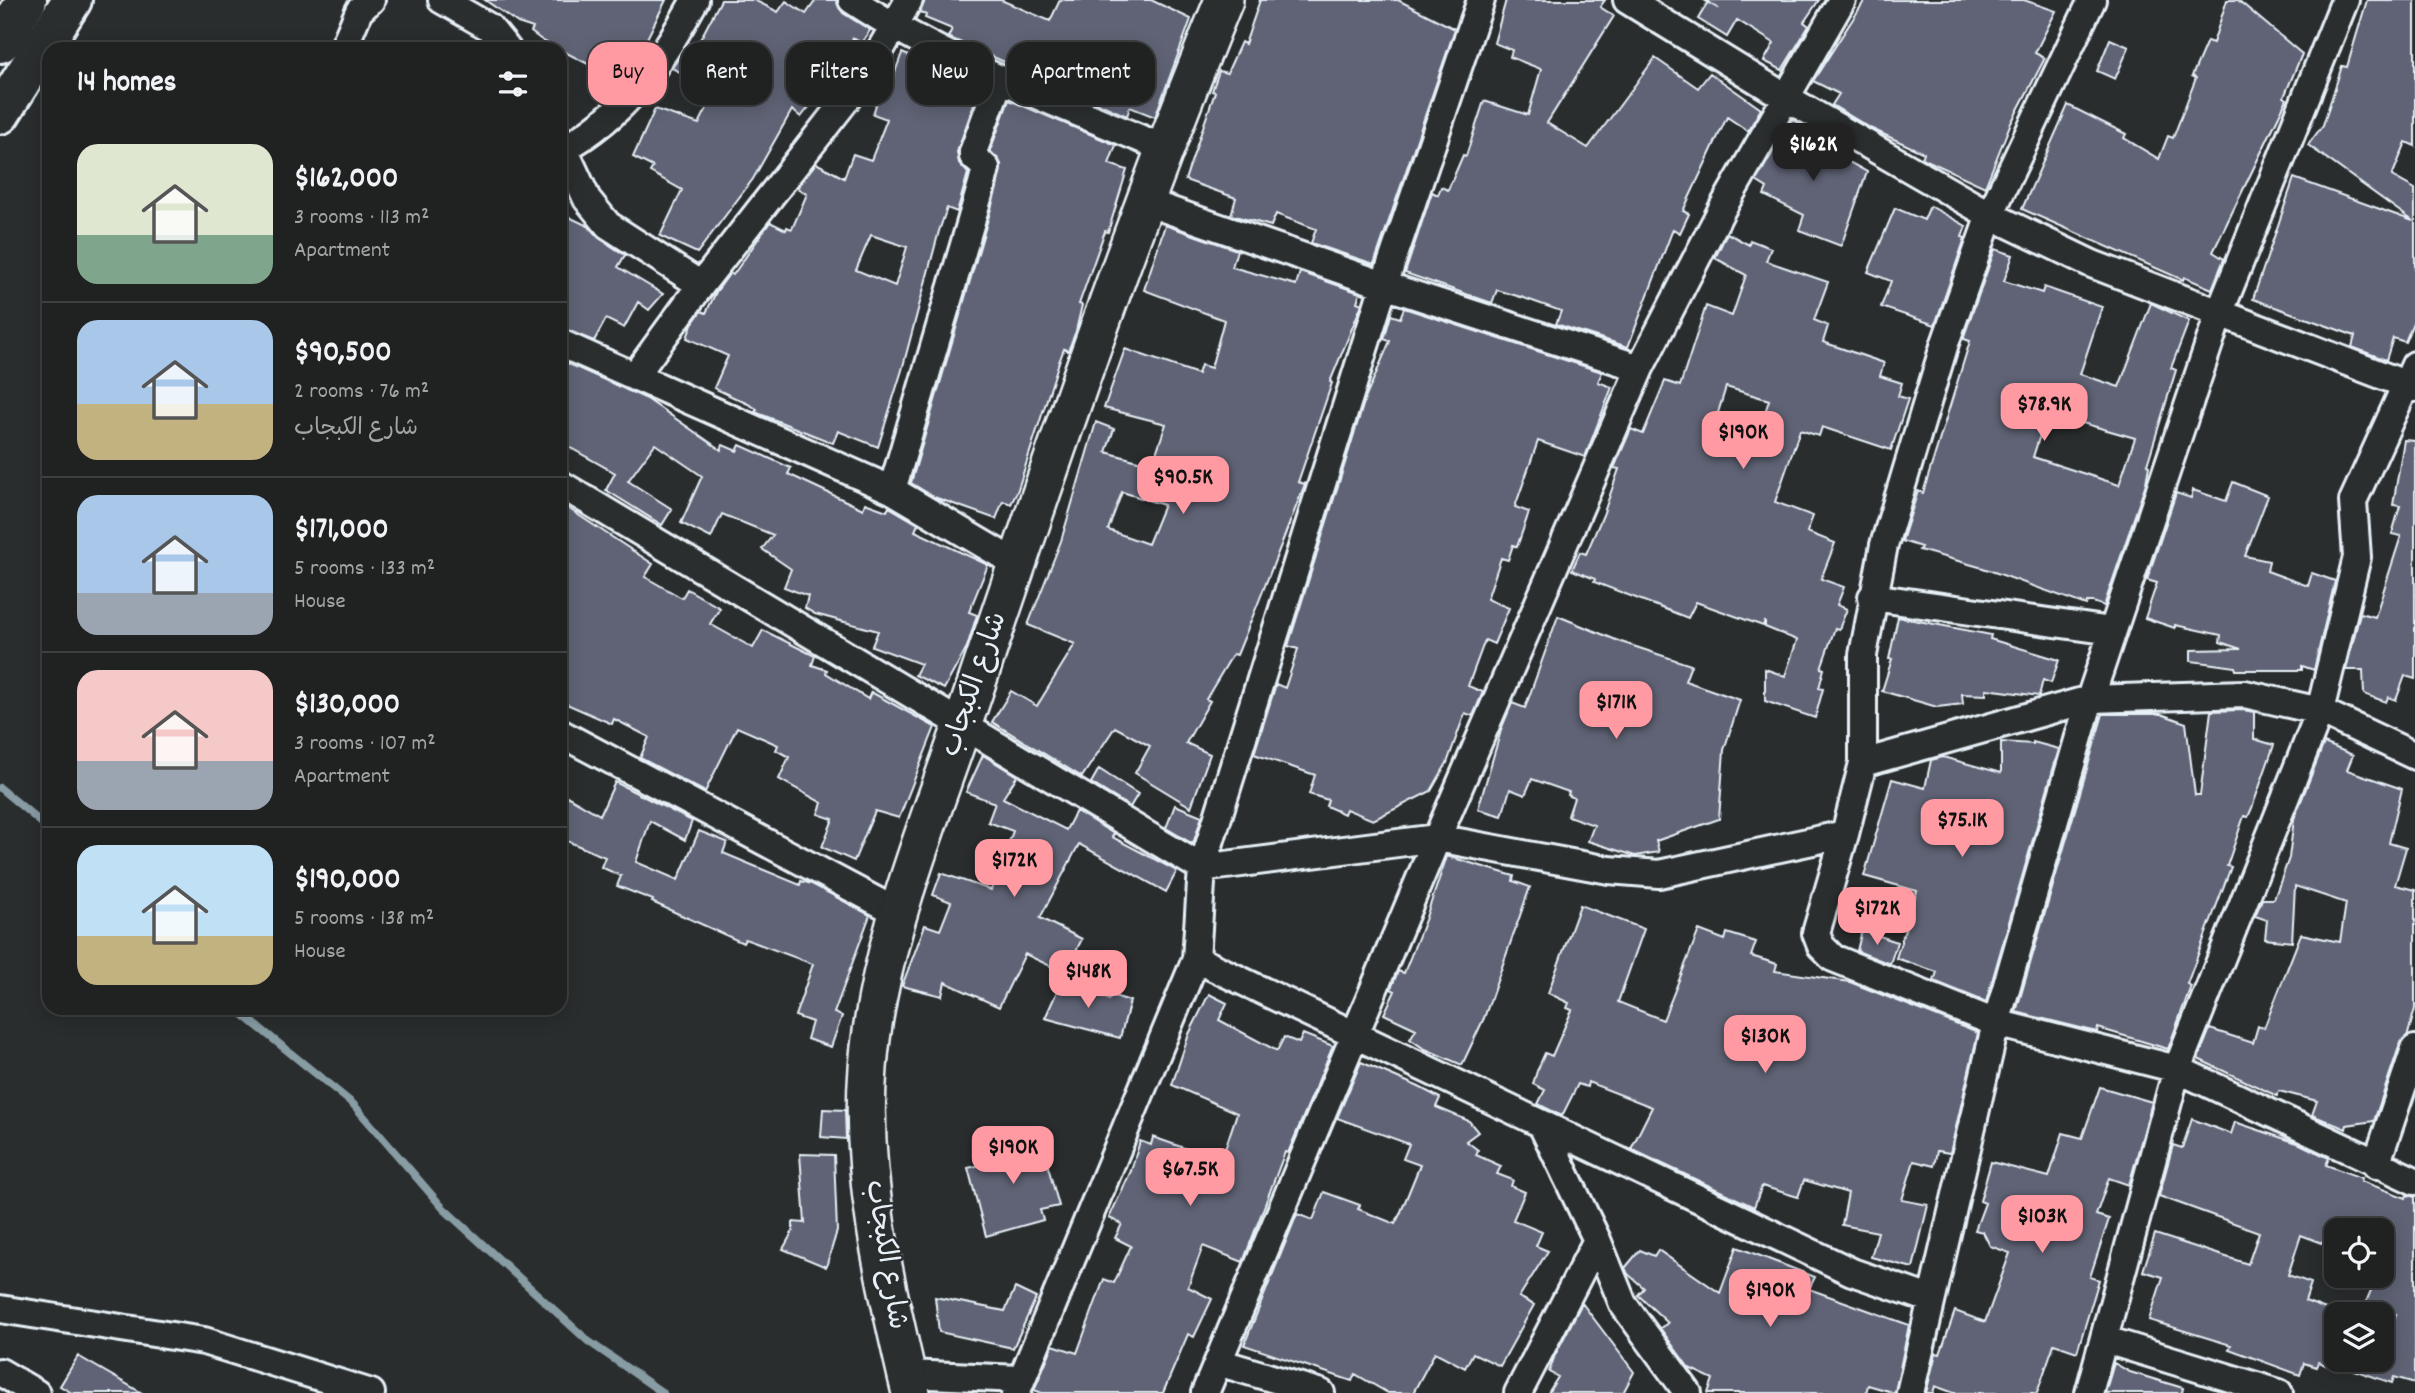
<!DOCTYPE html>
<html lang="en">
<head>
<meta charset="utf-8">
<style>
	:root { --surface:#202222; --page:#2d2f2f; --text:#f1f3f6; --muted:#a2a4a5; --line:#3d3f40; --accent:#ff9aa2 }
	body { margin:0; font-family:Dekko,"Playpen Sans Arabic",sans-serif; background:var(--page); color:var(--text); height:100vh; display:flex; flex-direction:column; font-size:26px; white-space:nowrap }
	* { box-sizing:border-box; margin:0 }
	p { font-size:23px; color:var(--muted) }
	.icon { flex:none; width:38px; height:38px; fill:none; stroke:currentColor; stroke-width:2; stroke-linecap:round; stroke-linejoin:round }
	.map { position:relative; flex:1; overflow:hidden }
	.panel { position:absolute; left:42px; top:42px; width:525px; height:973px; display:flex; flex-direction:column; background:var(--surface); border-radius:21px; box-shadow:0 4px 18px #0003,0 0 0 2px var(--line) }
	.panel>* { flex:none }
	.banner { position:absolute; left:588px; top:42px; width:665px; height:63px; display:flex; gap:14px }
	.fabs { position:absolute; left:2324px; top:1218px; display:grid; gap:14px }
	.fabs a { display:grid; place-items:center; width:70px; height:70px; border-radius:14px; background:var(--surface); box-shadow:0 4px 18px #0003,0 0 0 2px var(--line); font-size:35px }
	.price { position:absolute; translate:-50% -60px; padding:0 16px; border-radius:14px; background:var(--accent); color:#111; font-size:23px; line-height:46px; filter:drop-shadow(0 2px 4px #0008) }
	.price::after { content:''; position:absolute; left:50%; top:42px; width:21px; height:16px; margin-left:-10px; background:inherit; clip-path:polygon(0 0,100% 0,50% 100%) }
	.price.active { background:#222; color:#fff }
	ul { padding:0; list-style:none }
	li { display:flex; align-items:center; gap:21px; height:175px; padding:0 35px }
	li+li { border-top:2px solid var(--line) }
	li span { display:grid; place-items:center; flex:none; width:196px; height:140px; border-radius:21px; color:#555 }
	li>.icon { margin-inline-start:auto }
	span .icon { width:84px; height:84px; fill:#fffc; stroke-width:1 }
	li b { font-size:30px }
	h2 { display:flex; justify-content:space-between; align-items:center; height:84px; padding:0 35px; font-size:30px }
	.pill { padding:0 24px; border-radius:21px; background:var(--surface); box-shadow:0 4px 18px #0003,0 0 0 2px var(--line); font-size:24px; line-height:63px }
	.pill.active { background:var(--accent); color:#111 }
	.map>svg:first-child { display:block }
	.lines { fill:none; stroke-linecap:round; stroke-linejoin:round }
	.stream { stroke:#889ca4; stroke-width:8 }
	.building { fill:#5e6375; stroke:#e8f1f8; stroke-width:2; fill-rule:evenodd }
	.minor-casing { stroke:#e8f1f8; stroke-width:32 }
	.secondary-casing { stroke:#e8f1f8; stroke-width:42 }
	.primary-casing { stroke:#e8f1f8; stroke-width:44 }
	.minor { stroke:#2a2d2e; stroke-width:26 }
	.secondary { stroke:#2a2d2e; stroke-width:37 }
	.primary { stroke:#2a2d2e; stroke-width:38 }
	.labels { text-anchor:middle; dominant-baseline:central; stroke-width:5; stroke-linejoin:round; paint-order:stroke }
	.street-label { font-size:28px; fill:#e8f1f8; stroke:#2a2d2e }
</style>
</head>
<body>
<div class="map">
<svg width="2415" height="1393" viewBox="0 0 2415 1393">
	<rect width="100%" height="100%" fill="#2a2d2e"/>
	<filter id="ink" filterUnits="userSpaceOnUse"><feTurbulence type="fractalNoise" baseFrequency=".0143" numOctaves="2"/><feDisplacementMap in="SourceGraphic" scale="14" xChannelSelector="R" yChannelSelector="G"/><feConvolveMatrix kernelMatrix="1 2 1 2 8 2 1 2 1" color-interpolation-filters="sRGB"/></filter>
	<g filter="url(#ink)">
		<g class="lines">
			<!-- stream -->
			<path class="stream" d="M0,788L49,829
				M235,1008L353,1104L443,1208L588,1341L663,1393"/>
		</g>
		<!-- building -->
		<path class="building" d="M485,0H666L631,71L616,88L590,74L594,67L543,41L531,32L533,28L518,23Z
			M721,0H754L778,12L786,1L806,14L816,0H836L843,13L870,30L862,43L853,38L825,87L801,117L792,110L753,179L697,253L660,236L682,190L650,172L653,167L633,157L655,109L699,124L716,90L672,68L685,49L693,53Z
			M925,0H1001L1050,21L1060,0H1151L1191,19L1155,117L1130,107L1127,116L948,37L952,29L925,18L926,15L920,12Z
			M1260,0H1398L1455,29L1374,264L1311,243L1316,229L1276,214L1271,226L1231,215L1236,198L1185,180L1215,92L1212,91L1219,71L1227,73L1241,42L1245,44Z
			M1506,0H1605L1600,7L1614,16L1547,123L1588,148L1655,58L1698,88L1710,73L1761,109L1748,131L1727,117L1683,211L1689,214L1680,233L1673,229L1628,347L1556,324L1561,311L1524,298L1497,290L1492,303L1405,273L1432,192L1438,195L1441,187L1448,190L1463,155L1466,156L1484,101L1528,115L1541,69L1510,57L1512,50L1494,43Z
			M1704,0H1819L1804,22L1809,26L1782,70L1764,61L1774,43L1737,20L1727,37L1698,19L1708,2L1719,9Z
			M1865,0H2024L2056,11L2035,53L2045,58L2010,125L1985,187L1922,158L1924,153L1872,129L1832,105L1839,94L1813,81Z
			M2227,0H2238L2302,54L2284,97L2287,99L2213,252L2224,259L2212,289L2184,277L2183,280L2022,209L2068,105L2126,134L2124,138L2159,159L2168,136L2173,138L2196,78L2192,76L2207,41L2213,43Z
			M2367,0H2415V146L2406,142L2392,176L2415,189V318L2405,342L2393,338L2386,360L2352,347L2355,336L2253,299L2294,178L2413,221L2308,145L2323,125L2342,66L2347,67Z
			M2110,39L2129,47L2115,79L2097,71Z
			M902,53L980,87L957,152L959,163L968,173L957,212L947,208L939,231L902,370L878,447L838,431L833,443L755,412L757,409L748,404L714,388L728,356L687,338L692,324L701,311L706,313L716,292L730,273L733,275L770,222L786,230L787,227L792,229L807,194L797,188L816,163L844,178L853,154L871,160L887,119L873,114L876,105L866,100L881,80L891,83ZM871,235L907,247L895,286L856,270Z
			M1009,100L1116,145L1109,164L1127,170L1108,232L1105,231L1079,304L1082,305L1076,331L1068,351L1064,349L1059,362L1017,492L1011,504L1003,501L996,519L934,497L911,483L997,188L1001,164L990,151Z
			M1792,119L1817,134L1813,142L1867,172L1841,246L1799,230L1804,215L1764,195L1767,188L1756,181Z
			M1930,206L1966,226L1962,237L1965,238L1935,325L1881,307L1891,281L1868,272L1895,208L1924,220Z
			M565,215L588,226L599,238L625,255L618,267L663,294L649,310L638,302L624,328L606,319L594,341L560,328V225Z
			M1165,225L1237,250L1232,267L1296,285L1300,272L1360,293L1357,302L1362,304L1330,382L1332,383L1298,482L1305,484L1257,606L1237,655L1233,654L1206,699L1210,701L1186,743L1210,754L1191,807L1135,773L1150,746L1115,727L1082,777L992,722L1011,691L1037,706L1075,644L1028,625L1061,541L1096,422L1114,429L1106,452L1152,465L1166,424L1104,408L1125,349L1198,374L1201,365L1211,368L1224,320L1144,290ZM1122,492L1164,505L1148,544L1108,530Z
			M1727,233L1749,245L1750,240L1771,248L1766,261L1828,282L1814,320L1828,326L1823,342L1884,363L1880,376L1902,383L1898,396L1908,399L1891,450L1822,427L1819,436L1800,430L1775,502L1813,516L1807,532L1835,543L1821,579L1844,587L1837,605L1847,609L1839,629L1835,628L1821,668L1824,669L1819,688L1823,689L1815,718L1765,701V669L1785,676L1797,640L1765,627V621L1763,626L1696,602L1688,618L1594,582L1595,579L1572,570L1580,552L1586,554L1603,515L1619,469L1614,468L1631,429L1643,434L1665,381L1680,386L1706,306L1732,316L1746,275L1715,258ZM1726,387L1769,400L1755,444L1713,429Z
			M1995,249L2013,255L2004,281L2042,293L2044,287L2102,307L2080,374L2119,387L2151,303L2189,321L2171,368L2176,370L2147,465L2149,466L2146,483L2104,606L2093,602H2087L2086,605L1983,568L1919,550L1921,547L1902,541L1918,491L1923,493L1970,341L1964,339V336ZM2065,418L2135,438L2119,485L2033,457L2045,419L2063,424Z
			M1404,308L1602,372L1598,382L1612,387L1585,457L1538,441L1515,507L1529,512L1517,547L1513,545L1508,560L1501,558L1487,599L1509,608L1494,644L1485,640L1468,686L1483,692L1473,716L1465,713L1447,763L1431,791L1373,820L1346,809L1344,814L1326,806L1328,800L1309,794L1315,775L1254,754L1276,684L1285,688L1298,649L1288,646L1365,399L1390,341L1384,339L1391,315L1400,318Z
			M560,360L647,399L721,450L723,445L737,451L740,445L791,468L788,474L863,509L865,503L887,511L889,507L918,524L915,531L988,565L969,612L977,615L967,647L944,689L915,675L921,664L872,646L878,631L815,614L805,608L808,596L784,587L791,569L762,549L773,535L722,514L711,538L681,523L702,476L655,444L628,481L672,509L662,525L606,490L615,473L560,442Z
			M2404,440L2415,441V679L2405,676L2396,700L2388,697L2386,702L2364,694L2363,670H2346L2360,613L2375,617L2401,536L2392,534L2400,506L2393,505Z
			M2233,482L2268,496L2245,556L2269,561L2267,571L2308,586L2312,573L2335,581L2314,670L2302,666V670H2236L2235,667L2191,661V650L2241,649L2220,642L2221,635L2175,625V628L2145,618L2157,583L2147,580L2176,493L2191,498L2193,490L2226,501Z
			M560,503L653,564L645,577L682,598L687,589L720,608L710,624L753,648L763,630L815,656L812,665L827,670L826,673L868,699L871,692L935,727L899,818L875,811L854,861L822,847L833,819L818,814L822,803L779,779L789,757L776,750L778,745L737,727L705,792L640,758L649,737L614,719L612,724L560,701Z
			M1558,616L1621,642L1691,665L1685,681L1740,700L1724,750L1719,819L1656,841L1659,852L1635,856L1588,841L1594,825L1568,816L1574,798L1568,795L1569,792L1532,779L1525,795L1510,789L1502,816L1478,809L1502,727L1512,703L1525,708Z
			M1898,617L1991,635L1990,639L2059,660L2051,683L2043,680L2039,696L1986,689V695L1962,694L1963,704L1937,707L1882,691L1892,659H1889Z
			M2243,710L2254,712V739L2274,745L2252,808L2248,817L2244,816L2227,866L2231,867L2187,984L2191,986L2168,1049L2098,1028L2097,1032L2016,1012L2103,714H2161L2186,723L2195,795H2200L2211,711Z
			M2001,742L2033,744V742L2059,749L1986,1002L1934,981L1937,972L1896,958L1917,891L1864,876L1892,779L1925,788L1931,760L1943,757L2001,773Z
			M2324,743L2353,755L2347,770L2402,789L2389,843L2406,848L2395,885L2415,890V1009L2408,1034L2400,1044L2374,1121L2347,1125L2346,1129L2312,1115L2317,1101L2279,1091L2277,1096L2198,1059L2210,1029L2253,1043L2258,1026L2264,1028L2301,934L2340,942L2346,903L2295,886L2292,942L2265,939L2267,920L2255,916L2262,899H2274L2289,858L2294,819Z
			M983,755L1017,776L1003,798L1066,830L1076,811L1114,834L1112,837L1177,871L1166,892L1079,844L1040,918L1082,939L1065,973L1025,954L999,1007L945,982L942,996L902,986L925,925L940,930L951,902L933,895L941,873L991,890L1013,831L988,822L995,803L966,792Z
			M1099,769L1138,794L1130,807L1091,783Z
			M615,782L692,821L685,840L650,821L636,862L678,880L699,831L727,842L723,853L800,885L801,881L812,884L870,915L834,1013L842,1016L831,1047L807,1039L812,1022L795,1016L813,964L745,939L743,943L652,902L653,900L617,886L621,876L601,867L605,857L560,838V792L600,815Z
			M1175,805L1202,816L1193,844L1166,828Z
			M1447,856L1514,876L1513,881L1530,887L1484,1018L1462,1065L1423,1048L1410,1039L1416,1029L1384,1014L1395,991L1391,989L1398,971L1404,973L1425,920Z
			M1580,905L1644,929L1618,1002L1663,1020L1699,930L1725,940L1727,933L1756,942L1751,956L1777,964L1775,971L1850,982L1978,1033L1950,1153L1937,1151L1934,1166L1914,1161L1902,1200L1928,1205L1913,1268L1871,1257L1878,1232L1842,1225L1848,1193L1804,1180L1798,1197L1762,1186L1754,1207L1631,1149L1652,1107L1588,1082L1587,1087L1578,1084L1562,1116L1538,1104L1545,1090L1533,1084L1537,1071L1545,1053L1552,1056L1572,1010L1567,1008L1569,1003L1548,993Z
			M1862,930L1897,942L1890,964L1857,951Z
			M1063,978L1109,1000L1111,995L1130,1001L1120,1038L1045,1018Z
			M1209,994L1227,1003L1219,1020L1277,1051L1284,1037L1299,1043L1303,1034L1333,1046L1288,1153L1285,1152L1243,1262L1203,1246L1188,1287L1212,1299L1194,1337L1188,1334L1163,1393H1042L1034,1390L1053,1345L1077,1353L1104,1279L1114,1283L1131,1246L1115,1238L1122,1224L1109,1218L1131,1171L1140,1141L1151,1145L1153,1137L1221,1161L1237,1113L1172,1085L1189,1034Z
			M1361,1062L1419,1087L1440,1098L1436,1107L1469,1121L1478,1132L1466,1141L1478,1150L1476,1155L1501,1166L1497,1174L1513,1180L1511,1186L1525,1192L1513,1220L1542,1232L1536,1246L1548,1251L1519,1297L1534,1305L1500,1366L1473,1353L1465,1368L1435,1352L1413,1393H1388L1355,1374L1352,1381L1244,1345L1297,1214L1313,1220L1324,1192L1360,1205L1358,1209L1395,1224L1400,1214L1420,1165L1403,1159L1409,1144L1337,1118Z
			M2100,1087L2152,1102L2129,1185L2109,1178L2096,1215L2109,1219L2090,1277L2099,1280L2077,1352L2054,1344L2037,1393H1954L1935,1386L1933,1393H1926L1936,1353L1940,1354L1955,1311L1985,1322L2010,1253L1990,1246L1983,1232L1975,1230L1985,1203L1980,1201L1991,1162L2049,1177L2063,1133L2082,1138Z
			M823,1109L845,1110L846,1139L821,1137Z
			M2192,1119L2231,1134L2235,1122L2300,1144L2329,1158L2326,1165L2362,1178L2361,1181L2406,1198L2407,1195L2415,1197V1383L2394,1377L2392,1383L2336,1364V1369L2318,1362L2316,1367L2304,1363L2300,1375L2229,1349L2231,1345L2149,1320L2163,1277L2143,1271L2155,1234L2248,1264L2259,1232L2159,1196L2173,1145L2182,1148ZM2327,1230H2395L2382,1276H2377L2361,1314H2396L2382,1351V1360H2336V1313L2305,1301L2311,1283L2288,1275L2301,1235L2322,1243Z
			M1008,1138L1042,1145L1059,1206L1040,1210L1043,1220L986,1236L968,1168L985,1164L982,1153L1006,1147Z
			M800,1154L834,1155L837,1231L826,1267L783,1249L793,1231V1222L805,1223Z
			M1737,1247L1815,1277L1809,1289L1909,1325L1895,1393L1868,1385L1866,1393H1708L1713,1379L1689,1368L1660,1328L1668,1323L1638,1295L1644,1288L1628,1274L1625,1268L1640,1250L1654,1256L1658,1250L1720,1293Z
			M1015,1288L1036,1298L1013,1348L939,1332L935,1297L1005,1311Z
			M1582,1303L1634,1372L1623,1393H1548L1558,1377L1549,1372L1555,1355Z
			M78,1356L142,1393H72L60,1386Z
			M2114,1363L2130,1372L2183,1388L2182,1393H2105Z"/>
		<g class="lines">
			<defs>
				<path id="minor" d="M442,0L489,27L507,49
					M852,0C947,63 1058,103 1163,148
					M1627,0L1785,97L1990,215L2092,264L2415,388
					M343,49L359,11L371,0
					M564,149L587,199L608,225L701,285
					M560,151C627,114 659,65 695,0
					M1143,201L1384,285L1640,368
					M560,343L892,490L1017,564
					M634,377L701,285L867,73L909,0
					M560,484L1202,868L1437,838L1609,870L1659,874L1845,834L1863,763L2090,699L2245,694L2320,711L2415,756
					M892,490L982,184L986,168L973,156V152L1000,79
					M1872,597L2112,631
					M560,733L899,913
					M1863,763V655L1884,545L1945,343L1990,215L2092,0
					M1845,834L1816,933L1821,946L1833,958L1996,1023L2177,1069L2415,1181
					M1196,959L1852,1272L1930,1299
					M1541,1123L1597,1240L1623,1304L1688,1393
					M2376,1165L2415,1049
					M0,1309L204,1341L371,1393
					M2106,1340L2279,1393
					M1218,1362L1321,1393
					M0,1372L36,1393
					M907,1374L1020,1379
					M1016,1393L1196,959L1202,868L1384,285L1481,0
					M1205,1393L1437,838L1640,368L1722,209L1842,0
					M1518,1393L1597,1240
					M1910,1393L1996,1023L2090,699L2219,314L2345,0
					M2089,1393L2177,1069L2320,711L2357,557L2353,501L2415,365"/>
				<path id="secondary" d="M911,1393C886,1287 859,1177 868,1068C878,937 934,812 975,688C1053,457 1131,226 1224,0"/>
				<path id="primary" d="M0,43L27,0
					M0,114L72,0"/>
			</defs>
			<!-- minor casing -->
			<use href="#minor" class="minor-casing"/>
			<!-- secondary casing -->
			<use href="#secondary" class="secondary-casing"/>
			<!-- primary casing -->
			<use href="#primary" class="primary-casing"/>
			<!-- minor -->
			<use href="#minor" class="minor"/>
			<!-- secondary -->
			<use href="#secondary" class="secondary"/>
			<!-- primary -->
			<use href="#primary" class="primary"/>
		</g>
	</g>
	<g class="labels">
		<!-- street labels -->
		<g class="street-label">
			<text transform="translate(976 685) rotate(-71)">شارع الكبجاب</text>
			<text transform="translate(884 1255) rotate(81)">شارع الكبجاب</text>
		</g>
	</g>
</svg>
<div class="fabs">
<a><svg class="icon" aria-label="locate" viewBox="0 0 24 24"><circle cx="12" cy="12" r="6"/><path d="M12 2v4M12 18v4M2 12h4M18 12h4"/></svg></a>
<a><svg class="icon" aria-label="layers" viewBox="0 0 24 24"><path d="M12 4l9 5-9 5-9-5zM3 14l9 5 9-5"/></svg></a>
</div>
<b class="price active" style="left:1813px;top:183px">$162K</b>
<b class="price" style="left:2044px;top:443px">$78.9K</b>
<b class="price" style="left:1743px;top:471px">$190K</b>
<b class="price" style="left:1183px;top:516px">$90.5K</b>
<b class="price" style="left:1616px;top:741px">$171K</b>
<b class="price" style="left:1962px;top:859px">$75.1K</b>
<b class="price" style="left:1014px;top:899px">$172K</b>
<b class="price" style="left:1877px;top:947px">$172K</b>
<b class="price" style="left:1088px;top:1010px">$148K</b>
<b class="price" style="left:1765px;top:1075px">$130K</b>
<b class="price" style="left:1013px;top:1186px">$190K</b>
<b class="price" style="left:1190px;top:1208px">$67.5K</b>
<b class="price" style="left:2042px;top:1255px">$103K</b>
<b class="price" style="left:1770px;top:1329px">$190K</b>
<div class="banner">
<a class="pill active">Buy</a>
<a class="pill">Rent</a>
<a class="pill">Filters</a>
<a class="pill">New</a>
<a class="pill">Apartment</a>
</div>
<section class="panel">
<h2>14 homes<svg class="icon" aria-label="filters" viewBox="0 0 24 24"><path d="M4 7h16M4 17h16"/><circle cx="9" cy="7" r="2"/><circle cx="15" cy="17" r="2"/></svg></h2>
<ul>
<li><span style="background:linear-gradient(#dfe7d0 65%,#7fa58c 0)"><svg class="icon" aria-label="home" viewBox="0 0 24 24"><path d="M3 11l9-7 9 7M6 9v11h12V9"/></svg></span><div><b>$162,000</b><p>3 rooms · 113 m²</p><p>Apartment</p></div></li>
<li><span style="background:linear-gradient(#a9c7e8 60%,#c2b280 0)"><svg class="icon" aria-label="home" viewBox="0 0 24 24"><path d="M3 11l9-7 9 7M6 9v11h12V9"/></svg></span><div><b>$90,500</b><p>2 rooms · 76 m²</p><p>شارع الكبجاب</p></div></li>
<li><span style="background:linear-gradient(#a9c7e8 70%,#9aa5b1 0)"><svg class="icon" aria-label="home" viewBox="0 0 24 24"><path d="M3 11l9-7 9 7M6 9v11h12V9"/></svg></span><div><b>$171,000</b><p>5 rooms · 133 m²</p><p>House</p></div></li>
<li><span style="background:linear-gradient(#f6c9c9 65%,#9aa5b1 0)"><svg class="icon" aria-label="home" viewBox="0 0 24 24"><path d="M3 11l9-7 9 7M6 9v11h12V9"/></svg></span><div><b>$130,000</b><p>3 rooms · 107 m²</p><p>Apartment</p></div></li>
<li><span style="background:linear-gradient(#bfe0f5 65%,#c2b280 0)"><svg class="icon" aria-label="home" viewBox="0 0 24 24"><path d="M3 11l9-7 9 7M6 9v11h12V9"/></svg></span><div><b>$190,000</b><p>5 rooms · 138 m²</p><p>House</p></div></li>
</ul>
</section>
</div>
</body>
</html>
